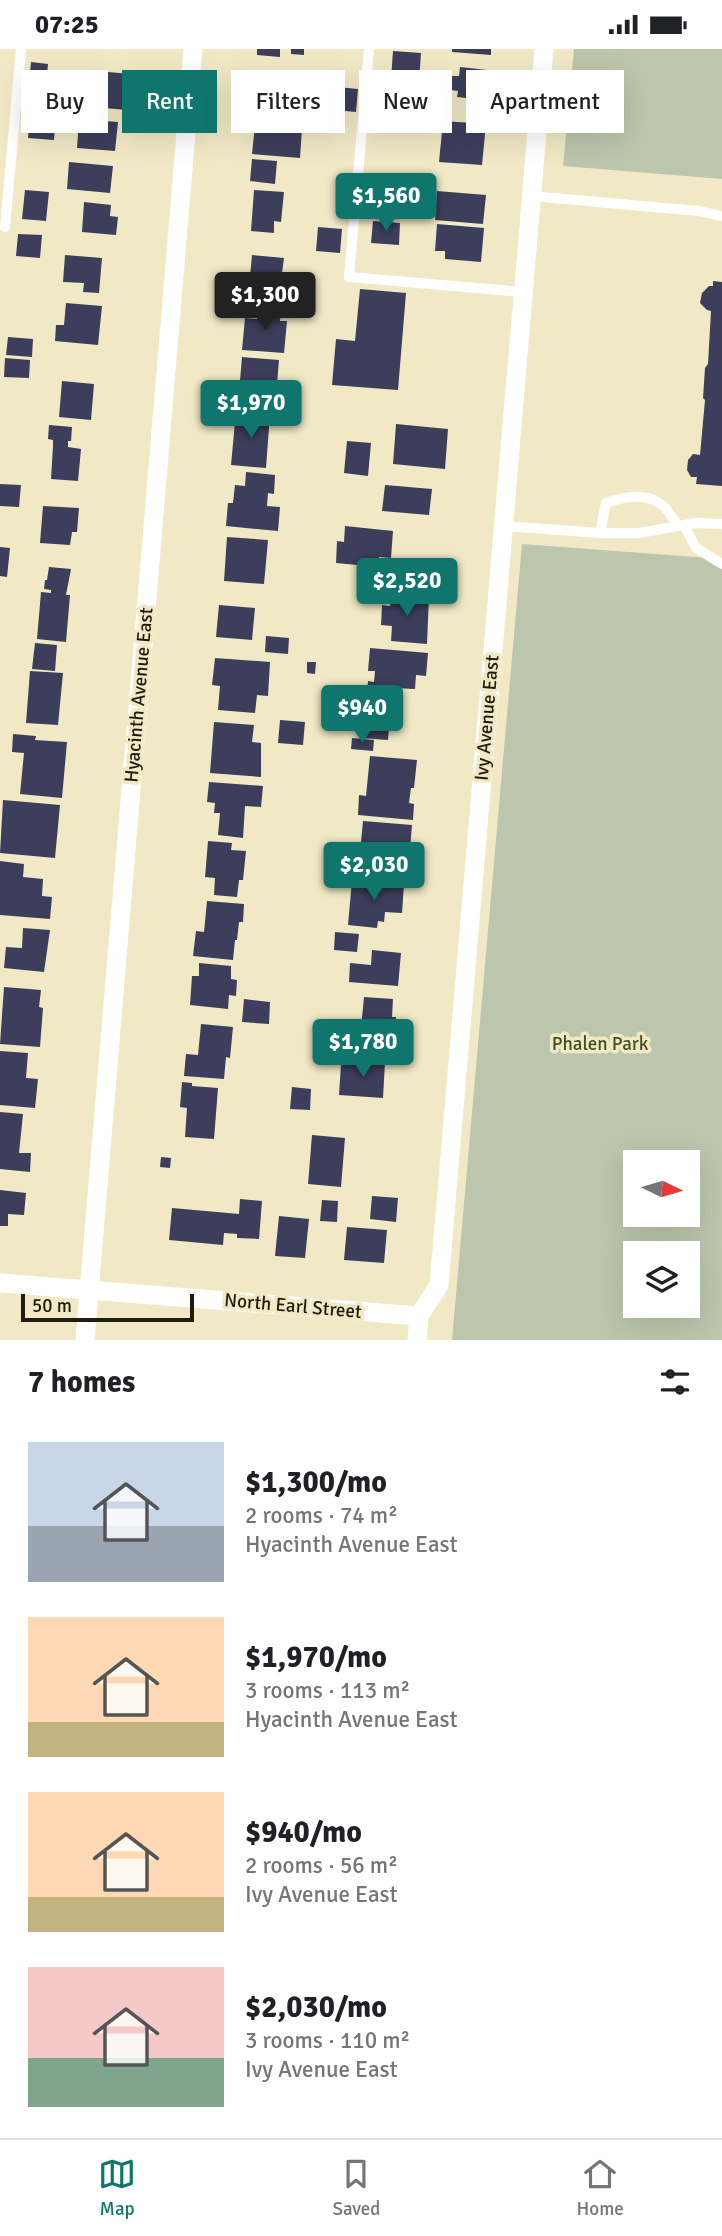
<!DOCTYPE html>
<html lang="en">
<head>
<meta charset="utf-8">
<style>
	:root { --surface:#fff; --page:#f2f2f2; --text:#202124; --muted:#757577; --line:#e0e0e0; --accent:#0f766e }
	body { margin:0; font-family:Signika,sans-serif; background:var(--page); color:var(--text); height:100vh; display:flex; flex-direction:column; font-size:26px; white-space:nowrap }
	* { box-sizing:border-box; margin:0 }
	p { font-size:23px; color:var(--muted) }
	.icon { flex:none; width:38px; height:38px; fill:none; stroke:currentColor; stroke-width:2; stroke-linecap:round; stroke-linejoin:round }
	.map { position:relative; height:1291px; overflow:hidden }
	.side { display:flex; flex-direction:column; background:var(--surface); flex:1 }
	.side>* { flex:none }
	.top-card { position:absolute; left:21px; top:21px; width:681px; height:63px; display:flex; gap:14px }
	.needle { width:46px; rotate:95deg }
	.controls { position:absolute; left:623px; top:1101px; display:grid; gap:14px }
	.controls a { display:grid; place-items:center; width:77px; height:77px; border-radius:0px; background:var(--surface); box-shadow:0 7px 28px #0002; font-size:35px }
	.scale { position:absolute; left:21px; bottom:18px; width:173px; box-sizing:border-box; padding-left:7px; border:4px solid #1f1c0f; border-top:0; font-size:19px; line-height:24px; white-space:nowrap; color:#1f1c0f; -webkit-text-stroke:5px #f1e9c5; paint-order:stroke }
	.price { position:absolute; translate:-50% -60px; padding:0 16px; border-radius:7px; background:var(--accent); color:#fff; font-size:23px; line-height:46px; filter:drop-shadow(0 2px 4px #0008) }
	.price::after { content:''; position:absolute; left:50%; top:42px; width:21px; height:16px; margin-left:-10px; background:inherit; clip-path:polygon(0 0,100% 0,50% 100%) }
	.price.on { background:#222; color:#fff }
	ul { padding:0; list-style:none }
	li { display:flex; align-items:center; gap:21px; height:175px; padding:0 28px }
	li span { display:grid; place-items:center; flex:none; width:196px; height:140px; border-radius:0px; color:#555 }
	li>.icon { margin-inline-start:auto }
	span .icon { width:84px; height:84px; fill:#fffc; stroke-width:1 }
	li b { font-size:30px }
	h2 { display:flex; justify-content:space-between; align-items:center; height:84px; padding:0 28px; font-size:30px }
	.pill { padding:0 24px; border-radius:0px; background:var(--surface); box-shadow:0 7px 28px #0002; font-size:24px; line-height:63px }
	.pill.on { background:var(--accent); color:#fff }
	.status { display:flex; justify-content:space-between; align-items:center; height:49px; padding:0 35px; background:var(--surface); direction:ltr }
	.status svg { height:19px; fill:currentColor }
	.tabs { display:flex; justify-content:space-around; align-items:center; height:98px; border-top:2px solid var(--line); background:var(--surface); font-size:19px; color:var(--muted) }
	.tabs a { display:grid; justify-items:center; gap:4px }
	.tabs .on { color:var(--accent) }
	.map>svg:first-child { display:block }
	.green { fill:#bcc6ac; fill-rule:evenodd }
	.building { fill:#3d3e5b }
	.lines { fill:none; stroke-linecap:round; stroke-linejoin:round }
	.service { stroke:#fff; stroke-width:10 }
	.minor { stroke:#fff; stroke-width:19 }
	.labels { text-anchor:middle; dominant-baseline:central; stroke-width:7; stroke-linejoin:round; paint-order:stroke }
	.street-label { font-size:19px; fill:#1f1c0f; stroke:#f1e9c5 }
	.park-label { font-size:19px; fill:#43521d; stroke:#f1e9c5 }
</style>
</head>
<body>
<div class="status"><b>07:25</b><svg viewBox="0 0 49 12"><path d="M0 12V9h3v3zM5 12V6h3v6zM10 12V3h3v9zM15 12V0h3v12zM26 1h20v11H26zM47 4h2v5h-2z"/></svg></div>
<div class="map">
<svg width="722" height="1291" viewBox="0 0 722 1291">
	<rect width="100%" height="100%" fill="#f1e9c5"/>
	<!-- green -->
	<path class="green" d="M574,0H722V130L563,117Z
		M522,495L722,510V1291H452ZM635,1113H688V1166H635ZM635,1204H688V1256H635Z"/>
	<!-- building -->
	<path class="building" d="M257,0H280V8L257,6Z
		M291,0H304V6L291,5Z
		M452,0H491V6L452,3Z
		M393,2L421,4L419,32L391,30Z
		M31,13L48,15L46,36L29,34Z
		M460,18L487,21L485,51L457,48L458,42L451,41L452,27H459Z
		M96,22L131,25L127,61L93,58Z
		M250,37L292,40L290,74L258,72L260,58L248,57Z
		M337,38L358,40L356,63L335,61Z
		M30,62L56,65L54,91L28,89Z
		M79,70L118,73L115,102L77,99Z
		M443,72L486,75L482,116L439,113Z
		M255,76L302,80L300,109L252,105Z
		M252,110L277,112L275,135L250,132Z
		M69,113L113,117L110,144L67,140Z
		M372,125L398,127L396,150L370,148Z
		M25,141L49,143L46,172L22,170Z
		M254,141L284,143L281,173L274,172V184L251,182Z
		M437,142L486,146L483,175L435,171Z
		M84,153L111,156L110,167L118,168L116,186L82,183Z
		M373,172L400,174L399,196L371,194Z
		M437,175L484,179L481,213L445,210V202H435Z
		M318,178L342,180L340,204L316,202Z
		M18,185L42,186L40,209L16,207Z
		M65,206L102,209L99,244L83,243L84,234L63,233Z
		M252,206L284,209L282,224H288L286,253L248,249Z
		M713,232L722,233V437L696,435L697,428H691L687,421L688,411L693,405L700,406L705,351L703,349L705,319L708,315L711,262L707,261L700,254L702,244L709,237H713Z
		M360,240L406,244L398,341L332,336L336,290L355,292Z
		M66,254L102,257L98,296L55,292L56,276H64Z
		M258,257L281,259L280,272H287L284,304L242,301L245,269L257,270Z
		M8,288L33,290L32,308L6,306Z
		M242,308L279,311L276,347L239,344Z
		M5,309L30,311L29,329L4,328Z
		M62,332L94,335L91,371L59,368Z
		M236,362L270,365L266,419L231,416Z
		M396,375L448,380L445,420L393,415Z
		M49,376L72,378L71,392H68V398L81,400L78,432L51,430L53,397V391L48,390Z
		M347,392L371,394L368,427L344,424Z
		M246,423L275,426L274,445L268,444L267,457L280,458L278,482L226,477L228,454H233L235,436L245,437Z
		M0,435L21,436L19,458L0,457Z
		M385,436L432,440L429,466L382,462Z
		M43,457L79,459L77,483H72L70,496L40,494Z
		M345,477L393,482L391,509L379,508L378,518L336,514L337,492L344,493Z
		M227,488L268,491L264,535L224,532Z
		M0,498L10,499L7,528L0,527Z
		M49,518L71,520L66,546H70L66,593L37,590L41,543L51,544V541L44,540L45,531H47Z
		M392,544L429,547L427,595L391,592L392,577L381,576L382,556L390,557Z
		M219,556L255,559L252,591L216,588Z
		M266,587L289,589L288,605L265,603Z
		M35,594L57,596L55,622L32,620Z
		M370,599L428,604L426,627L416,626L415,640L394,639L392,656L366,653L368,632L374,633L375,622H368Z
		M215,609L270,613L268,647L257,646L255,664L218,661L220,637L212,636Z
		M307,613H316L315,625L307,624Z
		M30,622L63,624L58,676L26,674Z
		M363,665L390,667L388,691L361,689Z
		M280,671L305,673L303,696L278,694Z
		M214,673L254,676L252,693L261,694V728L210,724Z
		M13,685L36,687L35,691L67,693L62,749L20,745L24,704L12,703Z
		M352,689L374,691L373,702L351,700Z
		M370,707L417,711L414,739H411L409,754L414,755L413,771L358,766L359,746L366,747Z
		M209,733L263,737L261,758L245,757L243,789L218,786L220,764H214L215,754L207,753Z
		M3,751L60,756L55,809L0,804Z
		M363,772L412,776L409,812L381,810L379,829L351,826L353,803L360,804Z
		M208,792L232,794L231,801L246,802L243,831H239L237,848L214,846L215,829L205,828Z
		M0,812L24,815L23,828L43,830L42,847L52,848L50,870L0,866Z
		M352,831L404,835L402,864L385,863L384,873L378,872L377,879L348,876Z
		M207,852L244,855L243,873H239L237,891H235L233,911L193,907L196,882L204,883Z
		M23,879L50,881L44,923L4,919L6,898L22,899Z
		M335,883L359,885L357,903L334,901Z
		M372,901L401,904L398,937L349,933L350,914L371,916Z
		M199,914L231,917V930L237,931L236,947L229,946L228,960L190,956L192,927H199Z
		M4,938L41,941L39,958L43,959L40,998L0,995Z
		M364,948L393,950L392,968H396L394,993L360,990Z
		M244,950L270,953L269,975L242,973Z
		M201,975L233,978L230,1009L226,1008L224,1030L184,1027L186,1005L198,1006Z
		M315,981L340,983L338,1001L313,998Z
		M0,1002L28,1004L26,1029L38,1030L35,1059L0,1056Z
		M355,1011L385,1013L383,1049L339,1046L341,1015L354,1016Z
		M182,1033L192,1034V1037L218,1039L214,1090L185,1088L187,1059L180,1058Z
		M292,1038L311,1040L310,1061L290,1060Z
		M0,1063L23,1065L19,1104H31L30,1123L0,1120Z
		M312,1086L345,1089L341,1138L308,1135Z
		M161,1108L171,1109L170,1119L160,1118Z
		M0,1141L26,1144L24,1166L8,1165V1177H0Z
		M372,1147L398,1149L396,1173L370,1170Z
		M240,1150L262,1152L259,1190L237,1189V1185L224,1184L223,1196L169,1191L172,1159L239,1165Z
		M322,1151L338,1152L337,1173L320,1172Z
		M279,1167L309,1170L305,1209L275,1207Z
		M347,1178L387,1181L384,1214L344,1211Z"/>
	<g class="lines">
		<!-- service -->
		<path class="service" d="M369,0L349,228L523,243
			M531,147L698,162L722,167
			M5,178L21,0
			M684,476L696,499L722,515
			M503,477L600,484H639L696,474L722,475
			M600,484L606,454C623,448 644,443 661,455C668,460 673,470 678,477"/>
		<!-- minor -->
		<path class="minor" d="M0,1234L419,1267
			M85,1291L193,0
			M417,1291L419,1267L439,1236L544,0"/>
	</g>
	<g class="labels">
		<!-- street labels -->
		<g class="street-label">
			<text transform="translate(139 646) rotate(-85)">Hyacinth Avenue East</text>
			<text transform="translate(487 669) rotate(-85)">Ivy Avenue East</text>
			<text transform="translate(293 1257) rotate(5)">North Earl Street</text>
		</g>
		<!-- park labels -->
		<g class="park-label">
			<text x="600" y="995">Phalen Park</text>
		</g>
	</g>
</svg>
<div class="controls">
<a><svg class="needle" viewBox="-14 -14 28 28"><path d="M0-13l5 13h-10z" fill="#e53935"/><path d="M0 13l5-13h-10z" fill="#757577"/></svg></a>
<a><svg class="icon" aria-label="layers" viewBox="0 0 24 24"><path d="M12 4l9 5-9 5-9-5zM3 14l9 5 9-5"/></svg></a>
</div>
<div class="scale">50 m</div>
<b class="price" style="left:386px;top:184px">$1,560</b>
<b class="price on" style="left:265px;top:283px">$1,300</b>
<b class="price" style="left:251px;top:391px">$1,970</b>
<b class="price" style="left:407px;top:569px">$2,520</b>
<b class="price" style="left:362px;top:696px">$940</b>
<b class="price" style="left:374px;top:853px">$2,030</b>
<b class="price" style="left:363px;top:1030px">$1,780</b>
<div class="top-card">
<a class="pill">Buy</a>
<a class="pill on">Rent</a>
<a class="pill">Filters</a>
<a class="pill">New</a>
<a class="pill">Apartment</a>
</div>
</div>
<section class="side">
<h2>7 homes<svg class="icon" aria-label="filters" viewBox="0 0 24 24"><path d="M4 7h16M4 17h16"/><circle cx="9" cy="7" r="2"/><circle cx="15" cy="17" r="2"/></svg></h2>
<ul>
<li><span style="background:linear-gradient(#c9d6e8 60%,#9aa5b1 0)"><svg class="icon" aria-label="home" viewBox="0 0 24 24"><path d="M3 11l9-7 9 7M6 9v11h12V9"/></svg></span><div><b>$1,300/mo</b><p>2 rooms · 74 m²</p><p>Hyacinth Avenue East</p></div></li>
<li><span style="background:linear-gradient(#ffd9b3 75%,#c2b280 0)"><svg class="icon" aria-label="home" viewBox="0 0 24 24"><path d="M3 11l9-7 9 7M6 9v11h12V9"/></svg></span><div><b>$1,970/mo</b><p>3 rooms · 113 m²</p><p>Hyacinth Avenue East</p></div></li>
<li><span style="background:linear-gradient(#ffd9b3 75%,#c2b280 0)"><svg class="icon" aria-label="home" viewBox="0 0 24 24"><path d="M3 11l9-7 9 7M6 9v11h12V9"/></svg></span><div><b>$940/mo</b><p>2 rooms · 56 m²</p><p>Ivy Avenue East</p></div></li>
<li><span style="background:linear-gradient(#f6c9c9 65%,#7fa58c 0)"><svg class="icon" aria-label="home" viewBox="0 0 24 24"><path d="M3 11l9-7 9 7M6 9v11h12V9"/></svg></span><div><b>$2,030/mo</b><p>3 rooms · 110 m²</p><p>Ivy Avenue East</p></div></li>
</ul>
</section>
<nav class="tabs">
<a class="on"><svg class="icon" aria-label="map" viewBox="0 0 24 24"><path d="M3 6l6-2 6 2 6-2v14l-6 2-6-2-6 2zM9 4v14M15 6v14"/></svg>Map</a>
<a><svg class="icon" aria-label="saved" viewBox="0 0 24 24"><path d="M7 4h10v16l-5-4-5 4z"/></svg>Saved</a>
<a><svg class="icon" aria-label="home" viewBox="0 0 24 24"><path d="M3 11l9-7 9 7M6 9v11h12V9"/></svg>Home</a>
</nav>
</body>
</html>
